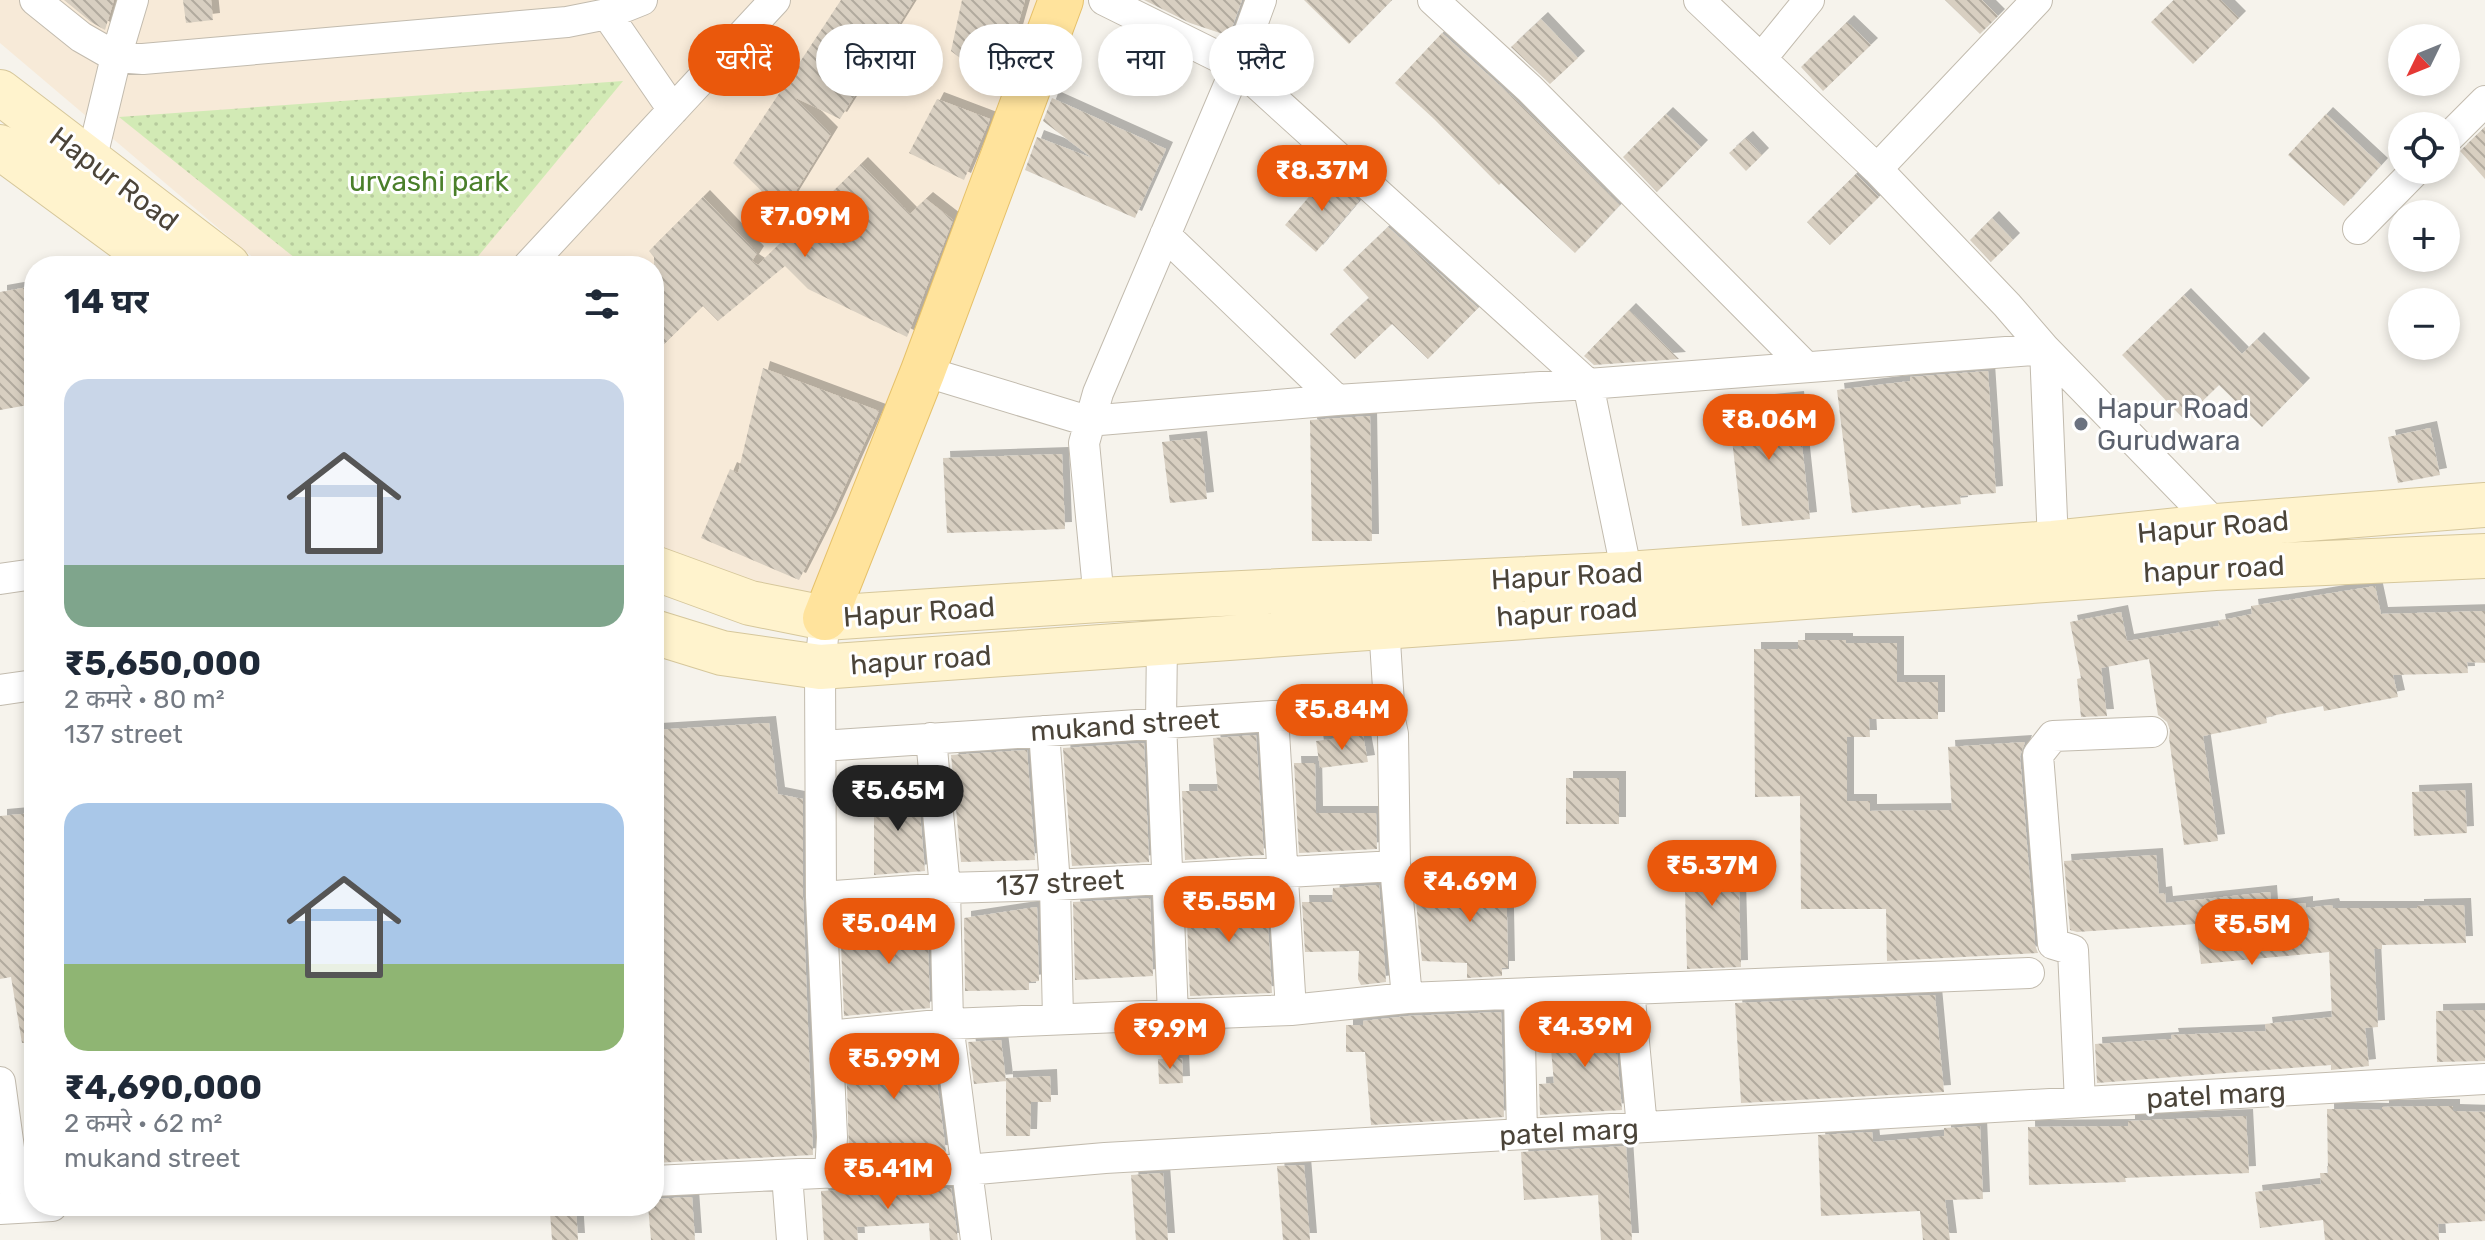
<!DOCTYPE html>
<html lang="hi">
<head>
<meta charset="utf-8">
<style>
	:root { --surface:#fff; --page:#f6f6f7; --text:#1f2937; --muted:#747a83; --accent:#ea580c }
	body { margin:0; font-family:Rubik,"Noto Sans Devanagari",sans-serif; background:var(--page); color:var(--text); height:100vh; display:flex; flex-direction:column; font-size:30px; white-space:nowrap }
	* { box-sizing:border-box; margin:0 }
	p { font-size:26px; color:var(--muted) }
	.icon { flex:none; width:44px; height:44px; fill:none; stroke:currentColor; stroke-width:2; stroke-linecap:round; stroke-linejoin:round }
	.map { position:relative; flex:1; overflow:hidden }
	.drawer { position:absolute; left:24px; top:256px; width:640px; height:960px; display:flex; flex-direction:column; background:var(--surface); border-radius:32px; box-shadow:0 4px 12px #0003 }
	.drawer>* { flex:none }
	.top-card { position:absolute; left:688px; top:24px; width:760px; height:72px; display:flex; gap:16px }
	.needle { width:52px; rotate:227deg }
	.tools { position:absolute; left:2388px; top:24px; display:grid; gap:16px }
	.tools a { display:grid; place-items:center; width:72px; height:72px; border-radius:50%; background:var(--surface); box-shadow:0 4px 12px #0003; font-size:40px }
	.price { position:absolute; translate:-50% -68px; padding:0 18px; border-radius:28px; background:var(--accent); color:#fff; font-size:26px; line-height:52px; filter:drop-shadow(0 2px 4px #0008) }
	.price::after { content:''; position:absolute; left:50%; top:48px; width:24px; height:18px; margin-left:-12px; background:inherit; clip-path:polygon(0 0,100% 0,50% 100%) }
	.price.selected { background:#222; color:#fff }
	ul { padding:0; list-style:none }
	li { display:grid; align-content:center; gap:16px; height:424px; padding:0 40px }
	li span { display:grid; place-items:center; height:248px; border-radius:24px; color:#555 }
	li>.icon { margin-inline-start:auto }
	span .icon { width:144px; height:144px; fill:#fffc; stroke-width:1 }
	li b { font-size:34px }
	h2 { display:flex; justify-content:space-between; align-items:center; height:96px; padding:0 40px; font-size:34px }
	.chip { padding:0 28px; border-radius:36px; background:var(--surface); box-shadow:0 4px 12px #0003; font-size:28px; line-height:72px }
	.chip.selected { background:var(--accent); color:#fff }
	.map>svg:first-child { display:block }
	.commercial { fill:#f7ead8 }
	.grass { fill:url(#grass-dots) }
	.building { fill:url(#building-back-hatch); filter:url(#shadow) }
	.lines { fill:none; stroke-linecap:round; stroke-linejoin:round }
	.minor-casing { stroke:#c2bbae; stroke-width:32 }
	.secondary-casing { stroke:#d6c79b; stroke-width:46 }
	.primary-casing { stroke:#e6c16a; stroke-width:46 }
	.minor { stroke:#fff; stroke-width:30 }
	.secondary { stroke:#fff3cd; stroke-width:44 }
	.primary { stroke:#ffe39c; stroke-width:44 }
	.worship-dot { fill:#6b7280; stroke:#fff; stroke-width:3 }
	.labels { text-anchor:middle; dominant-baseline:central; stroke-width:6; stroke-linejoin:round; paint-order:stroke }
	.street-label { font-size:28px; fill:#4b4439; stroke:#fff }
	.park-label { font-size:28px; fill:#4a7f2a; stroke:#fff }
	.worship-label { font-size:28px; fill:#5b616d; stroke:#fff; text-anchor:start }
</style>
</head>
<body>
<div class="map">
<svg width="2485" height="1240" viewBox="0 0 2485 1240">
	<defs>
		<pattern id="grass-dots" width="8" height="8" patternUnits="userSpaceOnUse" patternTransform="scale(2)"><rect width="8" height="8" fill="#d2eab5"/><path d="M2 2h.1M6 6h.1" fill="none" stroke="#b6ca9c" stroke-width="1.8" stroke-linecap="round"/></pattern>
		<pattern id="building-back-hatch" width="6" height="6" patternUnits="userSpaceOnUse" patternTransform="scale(2)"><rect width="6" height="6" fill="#d8cfc1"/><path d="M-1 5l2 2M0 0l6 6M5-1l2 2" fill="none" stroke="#b1aa9e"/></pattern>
		<filter id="shadow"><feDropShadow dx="7" dy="-7" stdDeviation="0" flood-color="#0004"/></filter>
	</defs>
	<rect width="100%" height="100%" fill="#f6f3ec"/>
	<!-- commercial -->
	<path class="commercial" d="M0,0H1052L810,601L654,553V266H263L0,43Z"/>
	<!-- grass -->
	<path class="grass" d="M623,81L470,266H305L119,117Z"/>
	<!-- building -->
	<path class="building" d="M64,0H114L105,30L91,22Z
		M183,0H211L213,20L186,23Z
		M841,0H914L840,119L794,97L831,134L783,212L733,163Z
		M962,0H1025L1000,88L951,51Z
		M1144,0H1242L1229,36L1190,23Z
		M1304,0H1392L1349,44Z
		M1945,0H1982L1998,16L1980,34Z
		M2174,0H2221L2239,18L2193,64L2151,22Z
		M1541,19L1578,58L1550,84L1511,47Z
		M1847,22L1871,45L1823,91L1801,67Z
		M1442,33L1518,102L1620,205L1575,253L1501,183L1499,185L1434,119L1395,83Z
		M1052,98L1166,149L1135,218L1025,170L1037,137L1092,158L1043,121Z
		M937,99L990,119L964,180L909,153Z
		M1666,114L1701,147L1657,192L1623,157Z
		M2326,114L2381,165L2344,206L2288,155Z
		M2485,127V179L2460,151Z
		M1746,138L1762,155L1746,171L1729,153Z
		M861,164L910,214L926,199L953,220L907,337L808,289L785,266L718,321L703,306L654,354V257L649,251L703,197L757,253L752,261L758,265Z
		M1329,173L1359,201L1316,252L1285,225Z
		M1856,174L1879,197L1830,245L1807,222Z
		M1992,218L2013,240L1991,262L1970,240Z
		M1388,227L1478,308L1428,359L1392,324L1355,359L1330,334L1369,298L1343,270Z
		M34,286V404L0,410V292Z
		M2184,295L2242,354L2257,339L2303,385L2262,427L2219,385L2184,419L2122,355Z
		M1629,310L1679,359L1594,365L1584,356Z
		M763,368L879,411L829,521L799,580L701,538L730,469L738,473Z
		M1988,371L1996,493L1960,496L1961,504L1921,508L1920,505L1852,513L1837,390L1910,381V377Z
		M1797,398L1810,519L1742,526L1728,405Z
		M1370,416L1372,541H1312L1310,420Z
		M2430,428L2440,475L2398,483L2388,437Z
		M1200,438L1207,499L1170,503L1162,442Z
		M1062,454L1065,529L947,533L943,458Z
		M2375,586L2381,614L2485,611V663L2467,662L2468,673L2393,675L2398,697L2324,711L2323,706L2266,717L2267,723L2203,736L2218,841L2184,845L2169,738L2170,730L2167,722L2158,715L2149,659L2101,668L2107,716L2081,717L2077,679L2081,678L2070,622L2121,612L2127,641L2219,626L2218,621L2252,614L2251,606Z
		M1798,640H1846V643H1897V682H1938V719H1869L1870,737H1847V801H1870V811L1952,810L1948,747L2025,742L2020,756L2035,945L2038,953L1887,961L1886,909H1801L1800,796L1755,797L1754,649H1798Z
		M769,723L778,794L803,799V897L813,1155L654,1163V730Z
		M1256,735L1264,855L1185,860L1182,791H1218L1213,738Z
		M1363,735L1368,762L1320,768L1316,741Z
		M1144,743L1149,862L1072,866L1063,748Z
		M1027,750L1035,860L961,862L951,755Z
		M1294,763H1315L1316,813H1376L1377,849L1299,853Z
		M1566,778H1619V824H1566Z
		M874,790L918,791L925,871L874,875Z
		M2465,790L2467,833L2414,836L2412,792Z
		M34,813V1042L22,1043L11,977L0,979V816Z
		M1738,847L1741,967L1687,969L1684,848Z
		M2156,855L2159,894L2165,893L2166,903L2270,892L2271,907L2306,903V908L2332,905L2333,908H2417V906L2464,905L2466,943L2382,945V949H2374L2378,1027L2365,1028L2369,1066L2331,1070V1065L2097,1083L2095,1044L2172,1039L2171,1035L2266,1031L2265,1024L2332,1017L2329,952L2201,964L2196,924L2077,932L2070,930L2064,861Z
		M1465,864H1506L1508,968H1502V976L1467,978V963L1422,961L1416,902L1466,904Z
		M1379,885L1386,982L1361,985L1358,979L1359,951L1305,952L1302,902H1332L1333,888Z
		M1266,891L1272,993L1190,996L1186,896Z
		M1150,898L1153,976L1075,980L1073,902Z
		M927,907L930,1008L844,1016L841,946L880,942L876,911Z
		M1037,907L1039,981L1029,982V990L965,991L964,918Z
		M1935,995L1944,1092L1741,1103L1735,1003Z
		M1613,1008L1622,1110L1540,1115L1539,1084L1554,1083L1551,1049L1578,1047L1575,1009Z
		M2485,1010V1061L2437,1062L2436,1011Z
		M1501,1012L1504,1117L1371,1125L1365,1052H1346V1025H1363V1021L1408,1016Z
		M1001,1040L1006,1081L974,1084L968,1042Z
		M932,1044L946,1152L849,1154L846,1052Z
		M1182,1058L1183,1083L1159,1084L1158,1059Z
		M1050,1076L1051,1102H1031L1030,1136H1006V1078Z
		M2430,1106H2453V1111L2485,1112V1221L2438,1224L2439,1240H2325L2323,1220L2260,1228L2255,1192L2321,1184L2320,1173H2328L2327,1109L2382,1110V1107Z
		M2246,1116L2249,1173L2125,1178L2126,1182L2029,1185L2028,1127L2128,1126V1121Z
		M1980,1126L1983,1199L1945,1200L1950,1240H1923L1920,1211L1821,1216L1818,1135L1872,1132L1873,1142L1944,1136V1128Z
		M1626,1146L1632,1240H1601L1598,1195L1524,1200L1521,1152Z
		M1304,1165L1310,1240H1283L1277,1166Z
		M1163,1173L1168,1240H1136L1131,1175Z
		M883,1188H951L958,1240H930L929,1223L857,1227L858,1240H824L821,1191Z
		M692,1197L695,1240H651L648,1206H654V1199Z
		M576,1210L578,1240H552L550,1212Z"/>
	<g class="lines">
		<defs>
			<path id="minor" d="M35,0L81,37L116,57L143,59L567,22L607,14L642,0
				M1104,0L1237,66L1588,384L1627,574
				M1433,0L1530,89L1806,367
				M1699,0L1877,169L2007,305L2045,349L2053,543
				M607,14L673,110
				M1761,59L1809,0
				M2446,140L2485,101
				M91,161L116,57L133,0
				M1877,169L2037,0
				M2358,229L2416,170
				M1165,235L1337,400
				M528,266L775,0
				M923,371L1088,421L1337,400L1588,384L2045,349L2217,526
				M0,579L34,574
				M1099,600L1084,443L1098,393L1237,66L1261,0
				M825,618L820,667L821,897L832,1137L830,1173
				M1384,625L1390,720
				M1162,643L1161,722L1173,1015
				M0,690L34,685
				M1273,716L1291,1010
				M1044,731L1055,885L1058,1019
				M931,738L945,888L948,1024L976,1240
				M821,746L1273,716L1364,715L1390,720L1393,734L1395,866L1407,998
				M821,897L945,888L1055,885L1395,866
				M1629,989L1642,1127
				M1519,994L1522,1134
				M828,1036L948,1024L1291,1010L1407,998L2029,973
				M0,1082L17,1207
				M2080,1102L2073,950L2053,944L2038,755L2053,736L2152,732
				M787,1175L792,1240
				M654,1181L883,1170H966L1105,1158L2485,1079
				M0,1209L52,1206"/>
			<path id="secondary" d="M0,92L228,266
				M0,147L162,266
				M654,568L750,603L825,618L1099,600L1627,574L2053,543L2217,526L2485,505
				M654,632L722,653L820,667L2215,568L2485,556"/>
			<path id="primary" d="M825,618L923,371L1061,0"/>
		</defs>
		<!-- minor casing -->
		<use href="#minor" class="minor-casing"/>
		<!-- secondary casing -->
		<use href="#secondary" class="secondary-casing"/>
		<!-- primary casing -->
		<use href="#primary" class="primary-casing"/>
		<!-- minor -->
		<use href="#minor" class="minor"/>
		<!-- secondary -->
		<use href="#secondary" class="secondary"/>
		<!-- primary -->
		<use href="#primary" class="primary"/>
	</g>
	<!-- markers -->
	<circle class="worship-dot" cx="2081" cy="424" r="8"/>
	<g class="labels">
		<!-- street labels -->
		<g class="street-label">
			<text transform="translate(114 179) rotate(37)">Hapur Road</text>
			<text transform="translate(2213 527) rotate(-5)">Hapur Road</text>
			<text transform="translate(2214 569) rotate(-3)">hapur road</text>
			<text transform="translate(1567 576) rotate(-3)">Hapur Road</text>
			<text transform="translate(919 612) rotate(-4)">Hapur Road</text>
			<text transform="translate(1567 612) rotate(-4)">hapur road</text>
			<text transform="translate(921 660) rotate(-4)">hapur road</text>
			<text transform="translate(1125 725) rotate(-4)">mukand street</text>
			<text transform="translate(1060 883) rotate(-3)">137 street</text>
			<text transform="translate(2216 1095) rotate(-3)">patel marg</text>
			<text transform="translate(1569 1132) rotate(-3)">patel marg</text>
		</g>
		<!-- park labels -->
		<g class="park-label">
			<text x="429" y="181">urvashi park</text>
		</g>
		<!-- worship labels -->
		<g class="worship-label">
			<text x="2097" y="408">Hapur Road<tspan x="2097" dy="32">Gurudwara</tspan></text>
		</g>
	</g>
</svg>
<div class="tools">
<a><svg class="needle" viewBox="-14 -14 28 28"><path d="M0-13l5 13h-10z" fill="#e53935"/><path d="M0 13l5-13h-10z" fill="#747a83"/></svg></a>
<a><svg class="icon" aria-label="locate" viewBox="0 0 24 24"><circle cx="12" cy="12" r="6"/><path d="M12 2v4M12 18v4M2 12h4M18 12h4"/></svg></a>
<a>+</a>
<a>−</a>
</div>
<b class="price" style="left:1322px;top:213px">₹8.37M</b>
<b class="price" style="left:805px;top:259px">₹7.09M</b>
<b class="price" style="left:1769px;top:462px">₹8.06M</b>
<b class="price" style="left:1342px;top:752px">₹5.84M</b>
<b class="price selected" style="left:898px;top:833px">₹5.65M</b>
<b class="price" style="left:1712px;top:908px">₹5.37M</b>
<b class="price" style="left:1470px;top:924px">₹4.69M</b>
<b class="price" style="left:1229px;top:944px">₹5.55M</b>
<b class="price" style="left:889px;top:966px">₹5.04M</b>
<b class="price" style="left:2252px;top:967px">₹5.5M</b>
<b class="price" style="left:1585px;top:1069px">₹4.39M</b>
<b class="price" style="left:1170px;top:1071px">₹9.9M</b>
<b class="price" style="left:894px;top:1101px">₹5.99M</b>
<b class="price" style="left:888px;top:1211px">₹5.41M</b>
<div class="top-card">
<a class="chip selected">खरीदें</a>
<a class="chip">किराया</a>
<a class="chip">फ़िल्टर</a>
<a class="chip">नया</a>
<a class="chip">फ़्लैट</a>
</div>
<section class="drawer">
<h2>14 घर<svg class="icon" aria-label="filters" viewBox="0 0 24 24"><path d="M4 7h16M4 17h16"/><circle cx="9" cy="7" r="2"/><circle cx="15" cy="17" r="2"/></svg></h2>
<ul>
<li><span style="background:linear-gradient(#c9d6e8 75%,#7fa58c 0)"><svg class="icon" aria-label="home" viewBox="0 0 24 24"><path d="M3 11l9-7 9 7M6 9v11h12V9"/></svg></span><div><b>₹5,650,000</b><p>2 कमरे · 80 m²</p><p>137 street</p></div></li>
<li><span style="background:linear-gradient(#a9c7e8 65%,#8fb573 0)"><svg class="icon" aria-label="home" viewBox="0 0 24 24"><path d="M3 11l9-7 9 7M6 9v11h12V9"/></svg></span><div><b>₹4,690,000</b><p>2 कमरे · 62 m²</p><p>mukand street</p></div></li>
</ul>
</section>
</div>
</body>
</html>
